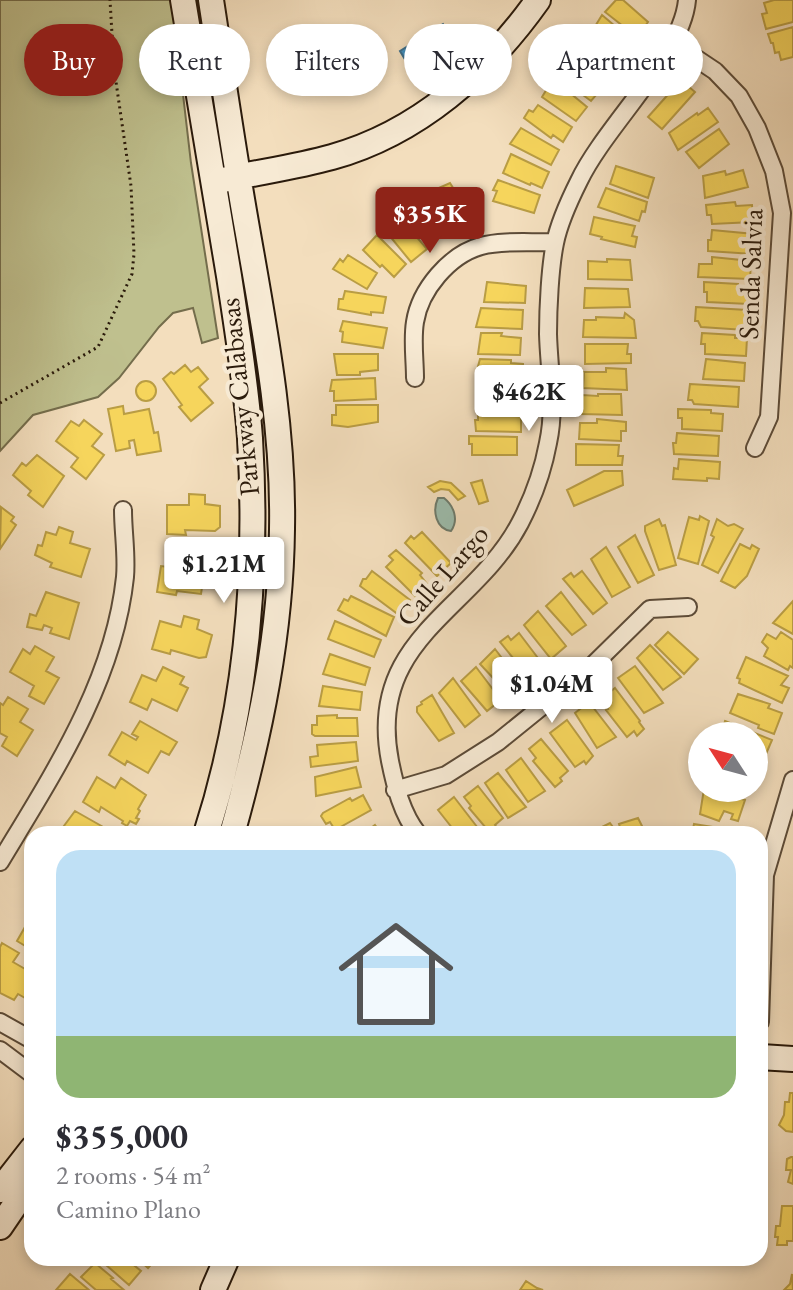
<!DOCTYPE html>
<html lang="en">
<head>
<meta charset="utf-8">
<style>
	:root { --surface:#fff; --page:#f7f7f7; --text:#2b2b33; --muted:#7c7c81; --line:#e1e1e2; --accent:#8f2418 }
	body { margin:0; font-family:"EB Garamond",serif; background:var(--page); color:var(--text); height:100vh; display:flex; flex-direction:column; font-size:30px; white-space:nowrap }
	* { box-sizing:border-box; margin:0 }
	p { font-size:26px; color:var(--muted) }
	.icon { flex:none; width:44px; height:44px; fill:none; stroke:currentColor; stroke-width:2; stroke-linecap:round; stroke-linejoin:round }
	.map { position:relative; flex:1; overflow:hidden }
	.side { position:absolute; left:24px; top:826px; width:744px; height:440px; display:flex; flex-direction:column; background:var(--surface); border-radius:24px; box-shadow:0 4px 12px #0003 }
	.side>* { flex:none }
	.guide { position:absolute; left:24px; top:24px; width:746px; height:72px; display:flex; gap:16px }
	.needle { width:52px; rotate:306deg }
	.fabs { position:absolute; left:688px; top:722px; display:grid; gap:16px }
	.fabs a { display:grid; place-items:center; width:80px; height:80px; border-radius:50%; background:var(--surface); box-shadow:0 4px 12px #0003; font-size:40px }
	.price { position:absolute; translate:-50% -68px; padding:0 18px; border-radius:8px; background:#fff; color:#222; font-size:26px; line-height:52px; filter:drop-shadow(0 2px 4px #0008) }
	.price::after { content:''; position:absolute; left:50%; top:48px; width:24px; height:18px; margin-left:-12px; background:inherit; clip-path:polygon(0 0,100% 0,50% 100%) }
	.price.on { background:var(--accent); color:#fff }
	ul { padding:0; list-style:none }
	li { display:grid; align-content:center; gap:16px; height:424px; padding:0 32px }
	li+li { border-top:2px solid var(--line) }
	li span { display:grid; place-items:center; height:248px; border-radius:24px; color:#555 }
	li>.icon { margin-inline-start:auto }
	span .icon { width:144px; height:144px; fill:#fffc; stroke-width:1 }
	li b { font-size:34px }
	.pill { padding:0 28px; border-radius:36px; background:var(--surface); box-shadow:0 4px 12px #0003; font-size:28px; line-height:72px }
	.pill.on { background:var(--accent); color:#fff }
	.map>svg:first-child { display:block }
	.green { fill:#bfc08e; stroke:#746d4c; stroke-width:2 }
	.water { fill:#9cbcac; stroke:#6e7b6c; stroke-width:2 }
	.homes { fill:#f6d55c; stroke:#b99d44; stroke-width:2 }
	.schools { fill:#4393c3; stroke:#3c6f8c; stroke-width:2 }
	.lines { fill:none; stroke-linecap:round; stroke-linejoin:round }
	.street-casing { stroke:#5c4b38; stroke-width:20 }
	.secondary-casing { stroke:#2a1a0b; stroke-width:28 }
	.path { stroke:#2a1a0b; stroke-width:3; stroke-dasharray:2 4; stroke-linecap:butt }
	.street { stroke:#f7ead4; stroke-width:16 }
	.secondary { stroke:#f7ead4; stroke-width:24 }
	.labels { text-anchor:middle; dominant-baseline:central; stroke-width:8; stroke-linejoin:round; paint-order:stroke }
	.street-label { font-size:28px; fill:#2a1a0b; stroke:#f7ead4 }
</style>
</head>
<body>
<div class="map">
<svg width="793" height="1290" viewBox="0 0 793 1290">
	<rect width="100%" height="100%" fill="#f3debd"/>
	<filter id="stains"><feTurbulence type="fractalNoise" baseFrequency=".0025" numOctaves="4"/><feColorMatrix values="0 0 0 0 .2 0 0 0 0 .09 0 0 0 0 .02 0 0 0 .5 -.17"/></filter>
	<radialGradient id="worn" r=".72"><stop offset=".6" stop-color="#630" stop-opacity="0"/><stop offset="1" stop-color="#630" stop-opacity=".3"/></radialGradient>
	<!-- green -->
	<path class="green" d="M0,0H172L191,163L218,338L202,343L193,308L173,313L159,327L119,378L98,397L33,415L0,451Z"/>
	<!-- water -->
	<path class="water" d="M438,498H444C454,506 459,520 451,531C436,529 432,511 438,498Z"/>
	<!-- homes -->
	<path class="homes" d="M616,0H623L648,22L637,37L605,12Z
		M774,0H793V22L766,29L762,14L767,13L764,3Z
		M602,15L635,43L624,56L591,33Z
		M793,27V57L781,60L779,52L775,53L773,43H771L768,34Z
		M586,41L619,67L608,81L595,70L593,72L571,54L577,46L580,48Z
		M571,62L603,87L591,101L560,78Z
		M553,79L587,107L576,121L542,97Z
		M681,80L695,92L662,129L648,117Z
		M538,105L572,127L563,142L553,135L551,138L524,118L529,110L533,112Z
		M708,108L718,122L678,150L669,133L697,113L698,115Z
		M521,128L559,150L551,165L510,144Z
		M719,129L729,144L699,168L686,152Z
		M511,154L549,172L542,188L531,183L530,185L503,173Z
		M616,166L654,178L648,198L610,184Z
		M743,170L748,187L705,198L703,176L725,171L726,175Z
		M498,180L540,195L534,213L493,201L497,191L493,190Z
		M450,183L455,191L459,189L463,196L460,198L463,202L459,204L468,219L453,227L432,191Z
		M606,188L647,202L645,212L642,211L639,221L598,207Z
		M425,198L445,233L430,242L409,209Z
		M735,202L736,206L752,205L753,222L712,224L711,215H707L706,205Z
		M397,214L427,249L411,262L384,229Z
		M594,217L635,226L632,236L637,237L635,247L601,239L602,237L590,234Z
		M712,230L754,234L753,254L708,251V240H711Z
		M377,235L406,264L394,277L382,265L380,267L363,250Z
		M348,255L377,273L367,289L333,269L340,259L343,262Z
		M712,257L751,261L750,279L698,277L699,264H712Z
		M607,259L630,260L632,280L588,279V261L607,262Z
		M487,282L526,286L525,303L484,302Z
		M704,282L738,284V286L749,288V304L707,302V292H704Z
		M585,288L628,289L630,307L584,308Z
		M345,291L386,297L383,313L371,312V315L338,309L339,299H343Z
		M696,307L747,310L745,330L701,327L698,321H695Z
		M481,308L523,310L522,329L476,327Z
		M625,313L634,320L636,338L583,337L584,320H596V317L624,318Z
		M343,321L387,328L383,348L342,342L343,332L340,331Z
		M481,333H502L501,336L521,338L520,355L478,354Z
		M702,333L735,335V338H747L746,356L705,354V344H701Z
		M585,344H628L627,354H631V363L585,364Z
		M334,354H378V370L360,372V375H337Z
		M480,359L511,360V363L523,364V380L481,379V370H477Z
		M706,359L745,363L744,381L703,379Z
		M185,365L191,372L198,367L208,379L199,387L213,403L191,421L179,407L182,405L163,379L171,372L174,374Z
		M606,368L626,369L627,390L583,388L584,372H606Z
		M375,378L376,399L334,401V391H330L332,380Z
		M136 391a10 10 0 1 1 20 0a10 10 0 1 1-20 0Z
		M690,384L739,387L738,407L694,404L692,400H688Z
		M481,385L523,389L522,406L478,405Z
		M598,394H621L622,415L581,414L582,395L598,396Z
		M336,405H378V422L348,427L332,425V415H336Z
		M123,406L124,414L149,409L154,433L158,432L161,451L137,455L134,440L129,441L130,448L116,451L108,409Z
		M678,409L711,410V413L723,414L722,431L682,429V418H678Z
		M478,410L521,412V432L476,431L475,420H478Z
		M597,419L626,422V431H621V441L579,439L580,423H597Z
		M84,420L102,434L92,446L104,455L86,479L71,467L78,458L56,441L71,421L79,426Z
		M677,433L719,436L718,456L674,454L673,443H676Z
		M469,436L517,437V455H472V444H469Z
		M576,444L619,445L618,456H623L622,465H576Z
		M37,455L64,476L43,507L28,495L31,491L13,475L22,463L26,466Z
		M679,459L720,462L719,479L707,478V481L673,479L674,468L678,469Z
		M604,471H622L623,485L574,506L567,490Z
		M482,480L488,501L479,504L471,483Z
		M440,481L451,483L465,496L458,500L449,490L441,489L434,492L428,487Z
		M189,494L205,495V504L220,506V527L215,531L185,530L186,535L167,534V505H189Z
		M1,507L14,517L11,521L16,525L0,549Z
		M700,516L709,521L698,564L678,558L689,517L699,520Z
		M659,519L662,526L665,525L676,565L659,570L645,531V526Z
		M717,519L728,526L734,524L743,529L718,573L702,565L714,537L711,535Z
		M59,527L73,532L70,543L90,549L81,577L50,567L52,563L35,555L38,545L42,546L46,532L56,535Z
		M422,532L451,563L437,576L405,543L411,536L414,539Z
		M635,535L654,575L638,583L618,547Z
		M740,544L750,549L752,545L759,549L747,576L735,588L721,581Z
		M606,547L630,587L612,597L591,559Z
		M172,548L216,554L213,569L205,568L201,594L177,591L176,595L157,592L161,566L177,568V564L170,563Z
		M396,550L422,573L420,575L427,584L415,596L386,567L393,560L389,556Z
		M372,571L410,600L399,615L360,586L363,579H366Z
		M582,571L607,603L593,614L563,579L571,573L574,577Z
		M46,592L79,603L69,639L50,633L52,628L44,625L42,630L27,627L30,614L36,616Z
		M561,592L586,625L572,635L546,606Z
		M351,596L394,617L386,636L338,610L344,599L348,601Z
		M793,601V634L773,623Z
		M538,611L566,646L551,659L524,625Z
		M184,616L199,620L197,629L212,635L206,657L199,658L171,650L170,654L152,649L160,621L181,627Z
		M335,621L381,640L374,657L328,639Z
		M668,632L698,659L684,674L655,645Z
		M781,632L793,640V668L790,666L788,670L764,656L768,648L762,642L767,634L776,639Z
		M519,633L544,666L531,676L524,667L522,669L500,642L508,636L511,640Z
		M650,645L681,677L663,690L637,658Z
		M35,646L54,657L46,671L59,678L44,704L29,696L34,686L10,672L23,649L30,654Z
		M495,649L521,683L508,694L480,664Z
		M330,654L370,668L365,685L323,674Z
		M746,657L788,676L781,685L789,688L782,703L739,683L740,679L737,678Z
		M635,666L663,703L644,713L618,678Z
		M163,667L184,677L180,684L188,688L177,711L152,699L147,710L130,702L142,675L156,681Z
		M476,667L501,700L487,711L461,681Z
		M453,678L480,715L465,727L439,693Z
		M323,686L362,692L360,710L319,706Z
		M615,688L640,721L639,722L644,729L637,736L634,731L627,737L606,710L608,709L601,699Z
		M738,694L770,704L768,708L782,713L774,734L758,728L759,725L730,713Z
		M432,695L454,733L439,741L417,712V707L422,704L421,702Z
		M8,697L28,709L20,722L33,730L17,756L2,746L7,737L0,733V703L3,705Z
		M589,702L616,737L597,748L575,713Z
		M337,715V718H357L358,736H315L312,734V725H317V716Z
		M567,720L593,756L586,764L584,761L575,767L550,733Z
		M140,721L177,742L169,755L161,751L148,773L127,761L125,765L109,755L122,732L136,740L138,737L132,734Z
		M725,721L772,740L763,761L754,758V736H721Z
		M541,739L568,771L560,778L562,781L555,787L533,761L536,758L529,749Z
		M356,742L358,761L311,767L310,757L318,756L317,745Z
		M521,758L545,791L528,802L506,770Z
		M356,767L361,787L316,796L315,777Z
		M498,773L526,807L508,818L485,783Z
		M97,777L115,788L121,778L146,795L138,809L140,811L136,818L139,819L136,824L130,821L127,826L122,823L123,821L101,807L99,812L83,802Z
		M478,786L503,818L495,825L498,829L491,834L469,808L471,806L464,797Z
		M726,788H750L748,794Z
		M704,789L745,800L738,821L731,819L733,814L724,811L719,821L700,814Z
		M363,795L371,810L335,830L330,822L326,824L321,816L323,813L350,798L352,801Z
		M454,797L481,832V834H457L438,810Z
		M75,811L105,828L101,834H58Z
		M638,818L646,834H622L619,824Z
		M610,823L618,834H599L604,831L602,827Z
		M694,824L732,830L731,834H692Z
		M375,825L382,834H363Z
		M29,920L32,921V950L17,941Z
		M2,943L19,953L13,962L32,973V994L29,992L25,998L18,994L14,1000L0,993V947Z
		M790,1093H793V1132L786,1131L779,1125L784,1115L785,1102H789Z
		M791,1157H793V1184L788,1182L791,1170H786L787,1159Z
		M782,1206H793V1241H787V1245H777L778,1237H775L776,1226H780Z
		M98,1258H125L141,1271L129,1285Z
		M137,1258H157L148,1268Z
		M95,1263L113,1278L111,1279L124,1290H96L81,1277Z
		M70,1274L89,1290H56Z
		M792,1274L793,1290H784L790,1284Z
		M526,1281L537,1288L543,1290H520Z"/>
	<!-- schools -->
	<path class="schools" d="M443,24L453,39L409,66L400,51Z"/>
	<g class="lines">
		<defs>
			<path id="street" d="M673,43L715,71L739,96L757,128L774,171L782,213L769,417L755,448
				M415,378C415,360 412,340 415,322C420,290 449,255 481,246C503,240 531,243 555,242
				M395,790L446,775L498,742L592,666L650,609L688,607
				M418,834C402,814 395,786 390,761C366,638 474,611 520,523C533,498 543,470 548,443C556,407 549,369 548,334C548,309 550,267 555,243C559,223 570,199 579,181C605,126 682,56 687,0
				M0,862C53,774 114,682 125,577C127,555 123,532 123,510
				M0,1022L32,1040
				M760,1022L765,875L793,780
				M0,1050L32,1074"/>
			<path id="secondary" d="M183,0C198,92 214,184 229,276C237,329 246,383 250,438C258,571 247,707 206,834
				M211,0C223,78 234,156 248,234C265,331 284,430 282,529C281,633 260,734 232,834
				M223,180C259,172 296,167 332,157C418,133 487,72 538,0
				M760,1057L793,1059
				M0,1190L32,1149
				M0,1227L32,1180
				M213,1290L227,1258"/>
		</defs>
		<!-- street casing -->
		<use href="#street" class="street-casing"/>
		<!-- secondary casing -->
		<use href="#secondary" class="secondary-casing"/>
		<!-- path -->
		<path class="path" d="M0,403L98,347L132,274L134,254L131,186L114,68L110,0"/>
		<!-- street -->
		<use href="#street" class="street"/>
		<!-- secondary -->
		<use href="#secondary" class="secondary"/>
	</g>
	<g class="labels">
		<!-- street labels -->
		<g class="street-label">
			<text transform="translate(750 274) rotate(-88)">Senda Salvia</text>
			<text transform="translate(239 397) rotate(-96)">Parkway Calabasas</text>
			<text transform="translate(442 575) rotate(-49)">Calle Largo</text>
		</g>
	</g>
	<rect width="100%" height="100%" filter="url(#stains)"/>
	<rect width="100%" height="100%" fill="url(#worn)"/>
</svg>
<div class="fabs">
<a><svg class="needle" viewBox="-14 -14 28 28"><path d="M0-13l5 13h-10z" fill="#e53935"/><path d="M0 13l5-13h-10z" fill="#7c7c81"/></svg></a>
</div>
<b class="price on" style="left:430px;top:255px">$355K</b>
<b class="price" style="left:529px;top:433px">$462K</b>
<b class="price" style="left:224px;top:605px">$1.21M</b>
<b class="price" style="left:552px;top:725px">$1.04M</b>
<div class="guide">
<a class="pill on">Buy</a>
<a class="pill">Rent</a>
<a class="pill">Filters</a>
<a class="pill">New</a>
<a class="pill">Apartment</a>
</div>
<section class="side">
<ul>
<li><span style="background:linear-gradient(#bfe0f5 75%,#8fb573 0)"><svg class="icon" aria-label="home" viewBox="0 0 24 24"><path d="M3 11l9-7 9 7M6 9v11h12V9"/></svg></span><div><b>$355,000</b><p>2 rooms · 54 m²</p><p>Camino Plano</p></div></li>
</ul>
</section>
</div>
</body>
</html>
